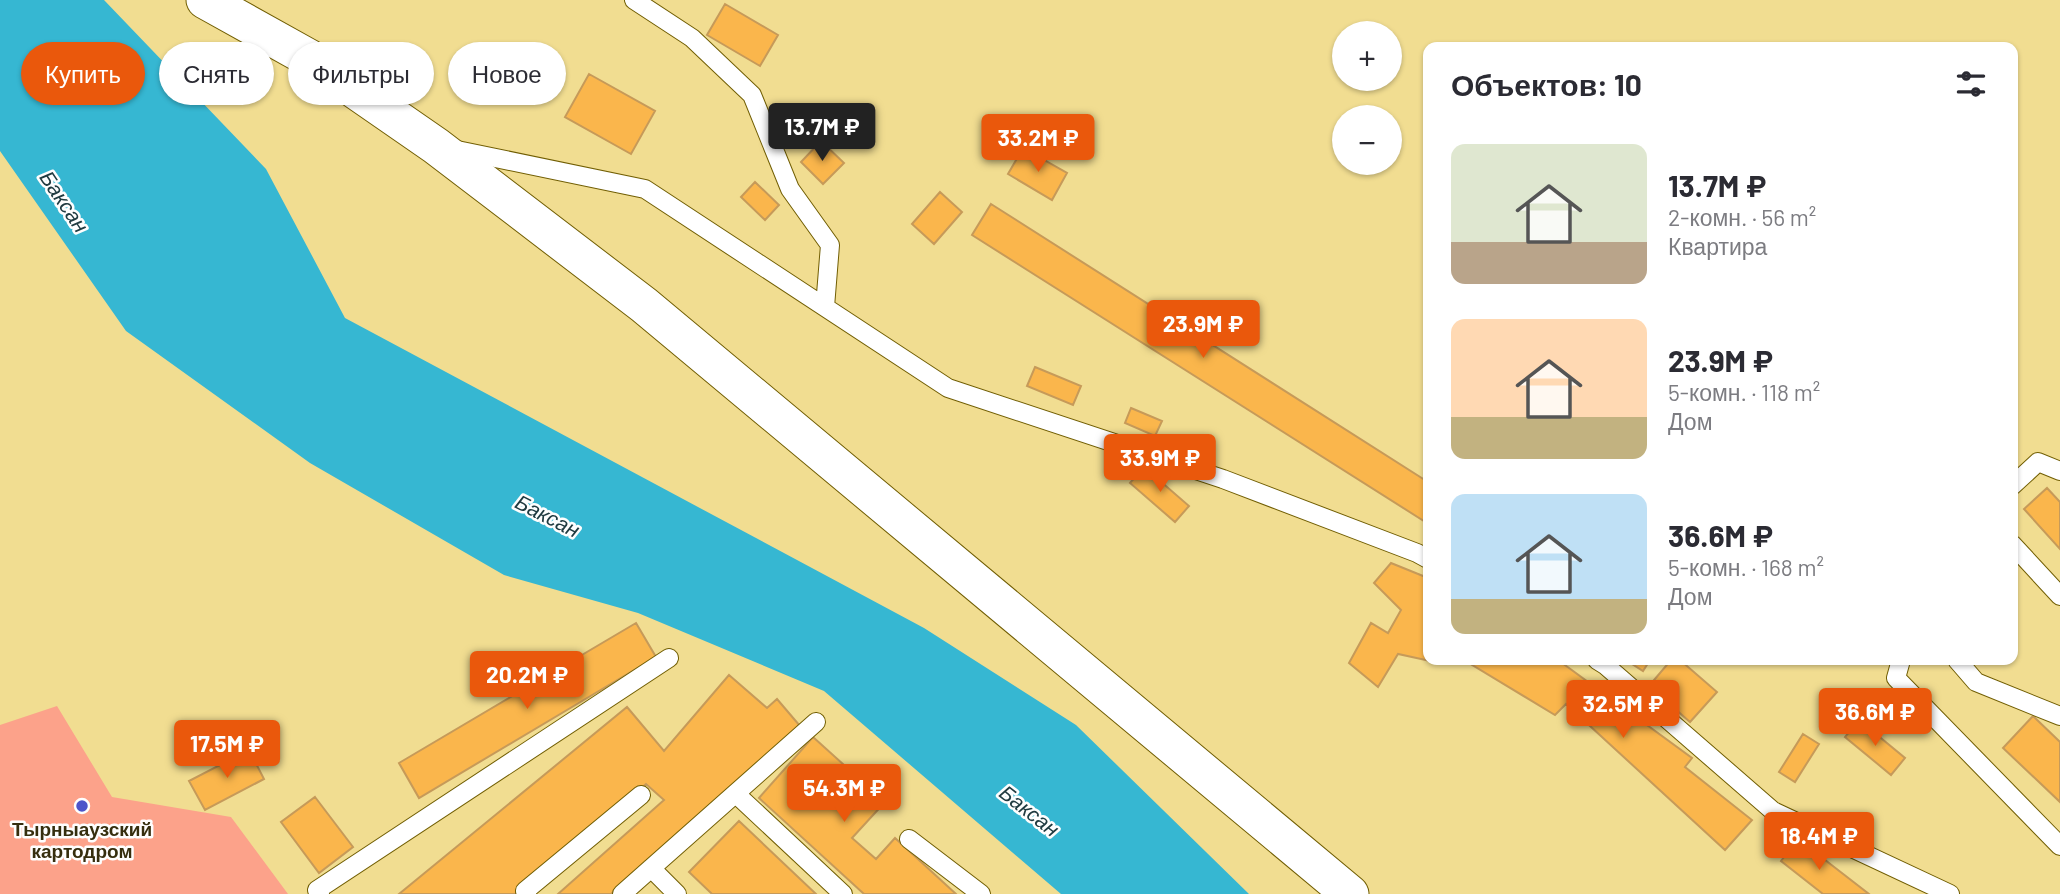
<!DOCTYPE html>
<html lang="ru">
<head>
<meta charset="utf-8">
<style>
	:root { --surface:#fff; --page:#f2f2f3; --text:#2b2b33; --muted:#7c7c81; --accent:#ea580c }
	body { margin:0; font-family:Barlow,sans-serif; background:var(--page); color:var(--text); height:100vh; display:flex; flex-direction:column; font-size:26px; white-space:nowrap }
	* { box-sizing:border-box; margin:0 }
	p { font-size:23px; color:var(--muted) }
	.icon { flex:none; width:38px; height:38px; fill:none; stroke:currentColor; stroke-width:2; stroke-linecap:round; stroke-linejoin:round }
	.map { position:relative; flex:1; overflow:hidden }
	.sheet { position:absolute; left:1423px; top:42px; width:595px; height:623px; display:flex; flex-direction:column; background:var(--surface); border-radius:14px; box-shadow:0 2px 5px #0004 }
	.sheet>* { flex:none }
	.guide { position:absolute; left:21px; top:42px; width:665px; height:63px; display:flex; gap:14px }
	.tools { position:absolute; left:1332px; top:21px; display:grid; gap:14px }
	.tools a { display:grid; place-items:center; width:70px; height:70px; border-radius:50%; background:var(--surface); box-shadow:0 2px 5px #0004; font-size:35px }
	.price { position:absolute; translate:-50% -60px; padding:0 16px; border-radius:7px; background:var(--accent); color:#fff; font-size:23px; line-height:46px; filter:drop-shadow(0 2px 4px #0008) }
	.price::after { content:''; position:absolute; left:50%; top:42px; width:21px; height:16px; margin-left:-10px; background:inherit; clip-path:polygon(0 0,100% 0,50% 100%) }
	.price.selected { background:#222; color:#fff }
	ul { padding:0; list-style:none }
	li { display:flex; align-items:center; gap:21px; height:175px; padding:0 28px }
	li span { display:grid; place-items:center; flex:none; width:196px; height:140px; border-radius:14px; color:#555 }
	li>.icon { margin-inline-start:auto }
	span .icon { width:84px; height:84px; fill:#fffc; stroke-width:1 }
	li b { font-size:30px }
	h2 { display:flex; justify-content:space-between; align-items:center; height:84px; padding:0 28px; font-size:30px }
	.pill { padding:0 24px; border-radius:32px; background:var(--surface); box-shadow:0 2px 5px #0004; font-size:24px; line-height:63px }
	.pill.selected { background:var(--accent); color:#fff }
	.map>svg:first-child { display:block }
	.green { fill:#fca28a }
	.water { fill:#36b7d2 }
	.building { fill:#fab64c; stroke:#c69a59; stroke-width:2 }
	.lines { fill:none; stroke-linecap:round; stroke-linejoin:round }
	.service-casing { stroke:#715e03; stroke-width:20 }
	.minor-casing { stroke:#715e03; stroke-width:39 }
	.service { stroke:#fff; stroke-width:18 }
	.minor { stroke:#fff; stroke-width:37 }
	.poi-dot { fill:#4d54ca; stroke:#fefefe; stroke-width:2.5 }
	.labels { text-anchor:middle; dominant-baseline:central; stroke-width:5; stroke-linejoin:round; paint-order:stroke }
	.poi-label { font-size:19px; font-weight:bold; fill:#362e0e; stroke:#fefefe }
	.water-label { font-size:21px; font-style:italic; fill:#203b41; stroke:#fefefe }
</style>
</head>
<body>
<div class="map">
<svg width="2060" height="894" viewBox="0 0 2060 894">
	<rect width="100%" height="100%" fill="#f1dd91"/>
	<!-- green -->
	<path class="green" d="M57,706L112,797L231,817L288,894H0V725Z"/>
	<!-- water -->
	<path class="water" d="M0,0H104L266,169L345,318L924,628L1076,725L1249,894H1061L824,691L638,613L504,575L310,463L126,331L0,151Z"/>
	<!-- building -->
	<path class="building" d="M725,4L778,35L760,66L707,35Z
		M589,74L655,111L631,154L565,117Z
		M821,141L844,163L823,184L801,162Z
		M1023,148L1067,173L1052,200L1008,174Z
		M755,182L779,205L765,220L741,197Z
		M940,192L962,212L934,244L912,224Z
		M991,204L1428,482L1427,523L972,235Z
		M1035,367L1081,386L1073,405L1027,386Z
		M1131,408L1162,421L1155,436L1125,423Z
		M1144,467L1189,506L1175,522L1130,483Z
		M2047,488L2060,502V549L2024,509Z
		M1391,563L1428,578V660H1442L1439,663L1398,654L1378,687L1349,663L1371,623L1388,633L1401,610L1374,583Z
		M636,623L656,657L419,798L399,763Z
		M1464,660H1558L1692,758L1685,767L1752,820L1725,850L1566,704L1555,715Z
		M1626,660H1650L1643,671Z
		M1671,660H1680L1717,692L1690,722L1649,686Z
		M729,675L767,708L777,699L800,726L611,894H558L664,800L646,784L515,894H399L627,707L664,751Z
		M2033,716L2060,742V802L2003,748Z
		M1859,720L1905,758L1891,775L1845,737Z
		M1803,734L1819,744L1795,782L1779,772Z
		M813,737L885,802L852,838L876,859L895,838L956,894H864L759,798Z
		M249,750L264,779L205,810L189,781Z
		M315,797L353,847L319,873L281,822Z
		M739,821L816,894H712L689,872Z
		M1798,839L1869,894H1823L1781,861Z"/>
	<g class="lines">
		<defs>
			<path id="service" d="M634,0L692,38L752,95L790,189L830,245L825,307
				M457,150L645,189L948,388L1223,479L1417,553L1428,559
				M2012,486L2038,462L2060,471
				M2012,544L2060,596
				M1597,660L1605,665L1773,811L1950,894
				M1901,660L1896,678L2060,846
				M1957,660L1976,682L2060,716
				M736,794L843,894
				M909,839L981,894
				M651,868L677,894
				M320,894L317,890L669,658
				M527,894L525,891L641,795
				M622,894L816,722"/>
			<path id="minor" d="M205,0L309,58L436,146L644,305L1350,894"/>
		</defs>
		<!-- service casing -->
		<use href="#service" class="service-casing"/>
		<!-- minor casing -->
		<use href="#minor" class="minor-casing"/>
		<!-- service -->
		<use href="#service" class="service"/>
		<!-- minor -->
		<use href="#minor" class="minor"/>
	</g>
	<!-- markers -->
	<circle class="poi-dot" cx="82" cy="806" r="7"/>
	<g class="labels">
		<!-- poi labels -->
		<g class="poi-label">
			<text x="82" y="828">Тырныаузский<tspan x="82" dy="22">картодром</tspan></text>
		</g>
		<!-- water labels -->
		<g class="water-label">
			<text transform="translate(65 201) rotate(56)">Баксан</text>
			<text transform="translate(548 515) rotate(27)">Баксан</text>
			<text transform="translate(1030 810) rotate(38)">Баксан</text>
		</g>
	</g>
</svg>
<div class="tools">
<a>+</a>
<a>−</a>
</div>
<b class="price selected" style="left:822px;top:163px">13.7M ₽</b>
<b class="price" style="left:1038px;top:174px">33.2M ₽</b>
<b class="price" style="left:1203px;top:360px">23.9M ₽</b>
<b class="price" style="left:1160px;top:494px">33.9M ₽</b>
<b class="price" style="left:527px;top:711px">20.2M ₽</b>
<b class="price" style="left:1623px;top:740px">32.5M ₽</b>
<b class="price" style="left:1875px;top:748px">36.6M ₽</b>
<b class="price" style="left:227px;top:780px">17.5M ₽</b>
<b class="price" style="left:844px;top:824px">54.3M ₽</b>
<b class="price" style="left:1819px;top:872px">18.4M ₽</b>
<div class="guide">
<a class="pill selected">Купить</a>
<a class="pill">Снять</a>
<a class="pill">Фильтры</a>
<a class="pill">Новое</a>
</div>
<section class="sheet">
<h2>Объектов: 10<svg class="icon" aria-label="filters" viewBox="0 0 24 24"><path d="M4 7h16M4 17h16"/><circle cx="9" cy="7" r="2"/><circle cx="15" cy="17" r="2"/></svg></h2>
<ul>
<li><span style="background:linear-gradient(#dfe7d0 70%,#b9a48a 0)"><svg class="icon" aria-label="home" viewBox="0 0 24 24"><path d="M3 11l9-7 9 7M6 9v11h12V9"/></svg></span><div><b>13.7M ₽</b><p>2-комн. · 56 m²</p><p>Квартира</p></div></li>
<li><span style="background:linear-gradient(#ffd9b3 70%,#c2b280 0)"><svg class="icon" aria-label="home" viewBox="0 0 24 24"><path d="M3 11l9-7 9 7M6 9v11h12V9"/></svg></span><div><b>23.9M ₽</b><p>5-комн. · 118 m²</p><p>Дом</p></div></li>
<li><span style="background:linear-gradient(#bfe0f5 75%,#c2b280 0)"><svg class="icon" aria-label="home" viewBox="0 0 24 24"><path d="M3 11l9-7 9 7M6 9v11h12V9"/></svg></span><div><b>36.6M ₽</b><p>5-комн. · 168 m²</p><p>Дом</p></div></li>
</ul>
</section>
</div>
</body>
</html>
